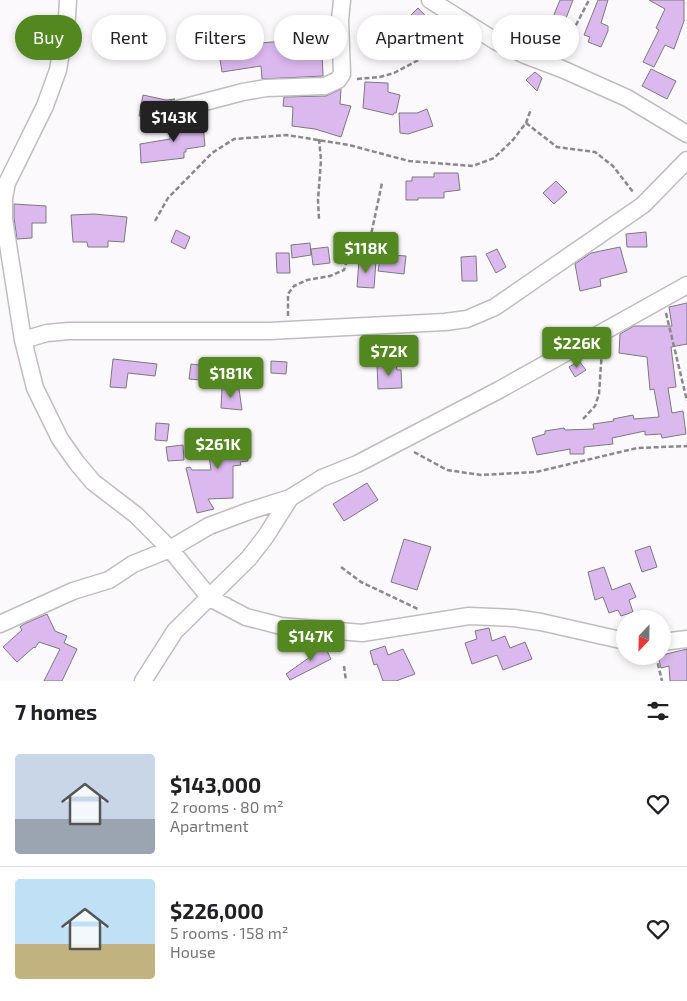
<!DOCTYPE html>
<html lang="en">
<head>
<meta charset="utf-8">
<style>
	:root { --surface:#fff; --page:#f6f6f6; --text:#202124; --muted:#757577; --line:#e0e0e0; --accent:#538821 }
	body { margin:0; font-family:"Exo 2",sans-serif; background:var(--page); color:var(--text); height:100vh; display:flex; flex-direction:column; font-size:19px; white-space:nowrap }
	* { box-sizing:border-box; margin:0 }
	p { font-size:16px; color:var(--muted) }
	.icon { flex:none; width:28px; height:28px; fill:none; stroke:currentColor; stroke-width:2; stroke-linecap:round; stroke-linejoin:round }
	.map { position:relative; height:681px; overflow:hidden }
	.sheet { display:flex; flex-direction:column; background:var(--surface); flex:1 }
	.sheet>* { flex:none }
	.banner { position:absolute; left:15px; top:15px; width:658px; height:45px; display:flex; gap:10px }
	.needle { width:32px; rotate:202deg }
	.tools { position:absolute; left:616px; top:610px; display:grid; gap:10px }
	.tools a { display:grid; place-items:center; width:55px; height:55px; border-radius:50%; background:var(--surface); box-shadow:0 2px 8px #0003; font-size:25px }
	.price { position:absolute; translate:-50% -42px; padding:0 11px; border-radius:5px; background:var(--accent); color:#fff; font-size:16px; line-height:32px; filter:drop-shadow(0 1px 2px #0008) }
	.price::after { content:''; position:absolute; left:50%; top:30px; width:15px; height:11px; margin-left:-8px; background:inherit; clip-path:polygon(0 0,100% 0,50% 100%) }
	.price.current { background:#222; color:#fff }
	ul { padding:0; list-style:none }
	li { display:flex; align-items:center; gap:15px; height:125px; padding:0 15px }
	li+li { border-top:1px solid var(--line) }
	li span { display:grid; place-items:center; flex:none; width:140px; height:100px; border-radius:5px; color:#555 }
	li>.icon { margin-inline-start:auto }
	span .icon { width:60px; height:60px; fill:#fffc; stroke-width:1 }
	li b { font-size:21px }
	h2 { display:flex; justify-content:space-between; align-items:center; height:60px; padding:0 15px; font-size:21px }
	.tag { padding:0 18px; border-radius:22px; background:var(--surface); box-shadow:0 2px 8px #0003; font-size:18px; line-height:45px }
	.tag.current { background:var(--accent); color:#fff }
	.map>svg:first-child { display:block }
	.building { fill:#dbb8ee; stroke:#7c7a7e }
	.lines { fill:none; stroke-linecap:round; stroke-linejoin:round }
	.street-casing { stroke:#c0bdc2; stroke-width:19 }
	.path { stroke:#8a888a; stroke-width:2.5; stroke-dasharray:5 2.5; stroke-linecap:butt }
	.street { stroke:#fff; stroke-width:16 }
</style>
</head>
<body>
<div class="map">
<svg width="687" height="681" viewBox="0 0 687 681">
	<rect width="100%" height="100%" fill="#fcf9fd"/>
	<!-- building -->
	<path class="building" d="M560,0H573L560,34L548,29Z
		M598,0H608L601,23L608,26V31L601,47L588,42L590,37L584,35Z
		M649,0H684V21L674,49L665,45L654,67L643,62L659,30L656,28L665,9Z
		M418,8L441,32L427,44L406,20Z
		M135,16L138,28L102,36L99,24Z
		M296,40L299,53H322L323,76L262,79L261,66L222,72L219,53L261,47L260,43Z
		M651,69L676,81L667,99L642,86Z
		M535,72L542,78L537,91L526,80Z
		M365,82L388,83V92L400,95L396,113H394L393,115L363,108Z
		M341,89L340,104L351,106L341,137L315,129L292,126L293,107L283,106L284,97L326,96Z
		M143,95L166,100L175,99L163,104L160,109L161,115L139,116Z
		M427,109L433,126L408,134L400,133L399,113H417Z
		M182,118L183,127L203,125L205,146L186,149V152H184V158L141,163L140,144L170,139L169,121Z
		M434,173H458L460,190L444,192V198H418V200H406V181H412V177H434Z
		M556,181L567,192L554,204L543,193Z
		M14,204L46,206V223H32V238L17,239L14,218Z
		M94,214L127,217L124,242L108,241V247H88L87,242H73L71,215Z
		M176,230L190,237L185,249L171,242Z
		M646,232L647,247H627L626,234Z
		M310,243L311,255L292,258L291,245Z
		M328,247L330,263L313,265L311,249Z
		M620,247L627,272L600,279L601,286L580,291L575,264L591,253Z
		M497,249L506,267L496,273L486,254Z
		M276,253H289L290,273H277Z
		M381,254L406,256L404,274L378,271Z
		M476,256L477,281H462L461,257Z
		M359,260L376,261L374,288L357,287Z
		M687,303V344L671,347L676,387L668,388L672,413L683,411L686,434L662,438L661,434L645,435V431L612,438L613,444L584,447V454H570V449L537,455L532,438L545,434V431L564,428L565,430L594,429L593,424L614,421L613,419L633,415L634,419L659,417L654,389L650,390L647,357L619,353L620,334L634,326H672L669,307Z
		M113,359L157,364L155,376L128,373L126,388L110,387Z
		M271,361L287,362L286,374L271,373Z
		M579,361L586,370L575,377L569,367Z
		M191,364L225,368L223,382L189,379Z
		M396,364L397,370H401L402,388L378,389L377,365Z
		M222,388L239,389L242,410L221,408Z
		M156,423L169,424L167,441L155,440Z
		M240,431L242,443H246L248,461L240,462L241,465L233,466V498L208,499L214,509L197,513L186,468L190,467L192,470H211L207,440L211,439V436Z
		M183,445L184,460L168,461L166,447Z
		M367,483L378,500L344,521L333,504Z
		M404,539L431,547L417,590L391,582Z
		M650,546L657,567L642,572L635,551Z
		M604,567L612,590L630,583L636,597L629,600L633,612L621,616L618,610L609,613L603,597L595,600L588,572Z
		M47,614L55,631L67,636L64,643L77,649L62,681H44L60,649L39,642L35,648L34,647L17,662L3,647L22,630L20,627L24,624Z
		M489,628L492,641L505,636L510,648L525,642L532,659L503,670L497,655L472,664L465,643L477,639L475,631Z
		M324,645L331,659L290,680L286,674L310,657L308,654Z
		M385,646L388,655L403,649L415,674L396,681H383L377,664L374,665L370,651Z
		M687,649V681H670L669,666L661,668L658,656Z"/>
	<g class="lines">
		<defs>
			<path id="street" d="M68,0L67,17L58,70L45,106L7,183L4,198V219L23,340L35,388L60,439L77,463L93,482L136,515L170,549L210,598L246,617L281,626L362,633L469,616L514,618L541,622L625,641
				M430,0L497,42L525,55L562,69L627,98L687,134
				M170,111L243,92L266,88L325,86L338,80L342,74L340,20L342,0
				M23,340L47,333L69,331H269L445,322L467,319L495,307L643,205L687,160
				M0,624L73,591L109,580L133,564L170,549L209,526L249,511L290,498L322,478L357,464L499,390L687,285
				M662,642L687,639
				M143,681L175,631L249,558L266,536L290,498"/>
		</defs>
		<!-- street casing -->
		<use href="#street" class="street-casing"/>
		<!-- path -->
		<path class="path" d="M562,52L589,0
			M357,79L380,77L394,73L426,56L444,53L452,48L459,35
			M526,123L557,147L595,152L613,166L633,192
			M319,139L321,160L318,200L319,219
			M155,221L168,198L212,153L234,139L287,135L349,145L409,161L473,166L494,158L512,141L526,123L531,109
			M666,313L687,401
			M288,316V294L294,286L307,280L330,276L344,270L348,257L346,242L359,236L371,235L382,183
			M583,419L595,406L599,394L602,350
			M414,452L447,470L481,475L536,472L637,448L687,446
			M341,567L361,582L418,609
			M656,656L662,681
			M344,666L346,681"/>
		<!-- street -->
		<use href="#street" class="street"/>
	</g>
</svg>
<div class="tools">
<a><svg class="needle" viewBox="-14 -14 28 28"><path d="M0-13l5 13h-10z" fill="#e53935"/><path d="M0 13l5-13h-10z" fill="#757577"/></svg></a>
</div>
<b class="price current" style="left:174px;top:143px">$143K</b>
<b class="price" style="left:366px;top:274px">$118K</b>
<b class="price" style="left:577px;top:369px">$226K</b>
<b class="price" style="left:389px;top:377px">$72K</b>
<b class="price" style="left:231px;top:399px">$181K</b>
<b class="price" style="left:218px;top:470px">$261K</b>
<b class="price" style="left:311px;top:662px">$147K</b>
<div class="banner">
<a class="tag current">Buy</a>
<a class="tag">Rent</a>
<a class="tag">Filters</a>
<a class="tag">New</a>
<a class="tag">Apartment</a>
<a class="tag">House</a>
</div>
</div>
<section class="sheet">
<h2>7 homes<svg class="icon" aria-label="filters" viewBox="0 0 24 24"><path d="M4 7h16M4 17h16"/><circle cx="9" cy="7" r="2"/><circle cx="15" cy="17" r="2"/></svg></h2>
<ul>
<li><span style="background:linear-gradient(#c9d6e8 65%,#9aa5b1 0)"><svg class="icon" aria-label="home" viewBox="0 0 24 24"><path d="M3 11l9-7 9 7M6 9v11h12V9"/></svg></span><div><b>$143,000</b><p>2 rooms · 80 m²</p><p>Apartment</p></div><svg class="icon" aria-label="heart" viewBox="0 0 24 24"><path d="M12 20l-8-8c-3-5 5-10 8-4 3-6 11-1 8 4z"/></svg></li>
<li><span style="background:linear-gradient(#bfe0f5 65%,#c2b280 0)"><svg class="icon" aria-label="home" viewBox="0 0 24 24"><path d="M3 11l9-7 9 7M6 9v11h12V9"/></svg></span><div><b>$226,000</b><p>5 rooms · 158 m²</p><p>House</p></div><svg class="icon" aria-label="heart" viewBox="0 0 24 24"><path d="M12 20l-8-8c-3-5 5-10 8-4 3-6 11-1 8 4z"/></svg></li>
</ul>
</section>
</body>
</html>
